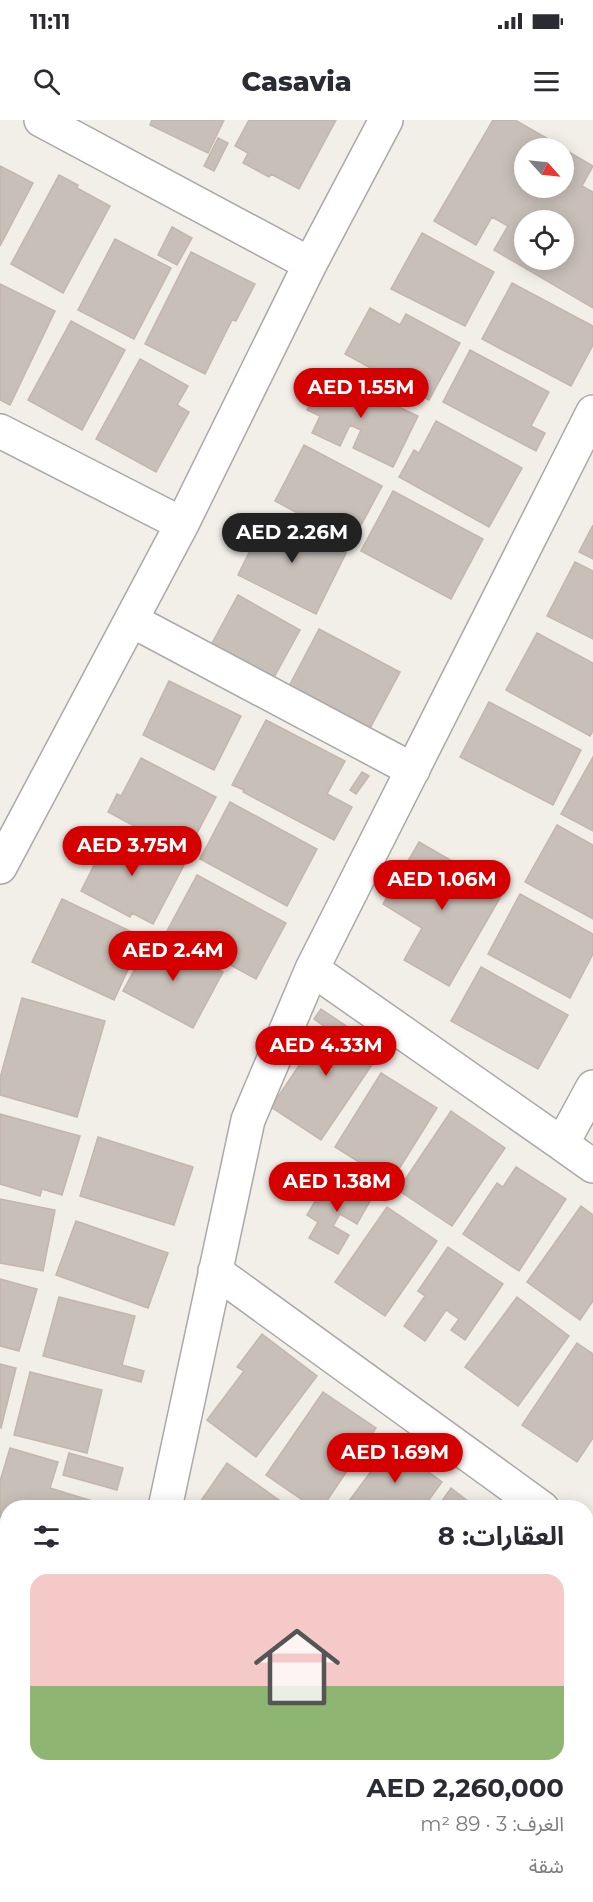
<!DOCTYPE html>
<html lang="ar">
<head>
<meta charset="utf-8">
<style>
	:root { --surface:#fff; --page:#f7f7f7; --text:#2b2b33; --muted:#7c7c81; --accent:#d40000 }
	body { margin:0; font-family:Montserrat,"Noto Sans Arabic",sans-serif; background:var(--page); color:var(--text); direction:rtl; height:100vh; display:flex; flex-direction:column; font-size:22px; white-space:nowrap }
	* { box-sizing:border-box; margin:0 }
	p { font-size:20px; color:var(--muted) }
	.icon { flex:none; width:33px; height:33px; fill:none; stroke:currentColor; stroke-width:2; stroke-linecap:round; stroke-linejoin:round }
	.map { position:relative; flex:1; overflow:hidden; direction:ltr }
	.side { position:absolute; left:0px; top:1380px; width:594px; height:402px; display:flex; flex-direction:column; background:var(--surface); border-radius:24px 24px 0 0; box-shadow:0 3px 15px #0003; direction:rtl }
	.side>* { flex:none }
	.needle { width:39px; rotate:117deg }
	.buttons { position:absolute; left:514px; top:18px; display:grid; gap:12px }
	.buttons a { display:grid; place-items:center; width:60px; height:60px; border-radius:50%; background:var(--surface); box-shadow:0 3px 15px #0003; font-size:30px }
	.price { position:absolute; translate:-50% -51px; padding:0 14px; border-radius:21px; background:var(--accent); color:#fff; font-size:20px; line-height:39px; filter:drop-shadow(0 2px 3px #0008) }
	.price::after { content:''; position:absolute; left:50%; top:36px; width:18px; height:14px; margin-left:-9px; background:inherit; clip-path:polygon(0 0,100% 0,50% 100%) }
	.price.active { background:#222; color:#fff }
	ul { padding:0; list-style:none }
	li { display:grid; align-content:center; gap:12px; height:318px; padding:0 30px }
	li span { display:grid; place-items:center; height:186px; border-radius:18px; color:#555 }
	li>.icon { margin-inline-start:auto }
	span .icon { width:108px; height:108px; fill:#fffc; stroke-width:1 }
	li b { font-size:26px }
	h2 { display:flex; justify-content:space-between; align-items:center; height:72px; padding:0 30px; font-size:26px }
	.status { display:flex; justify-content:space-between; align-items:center; height:42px; padding:0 30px; background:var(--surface); direction:ltr }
	.status svg { height:16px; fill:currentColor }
	header { display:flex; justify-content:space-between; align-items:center; height:78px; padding:0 30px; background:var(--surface); font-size:27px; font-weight:800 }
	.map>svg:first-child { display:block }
	.building { fill:#c7bfb8; stroke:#c4b6ab; stroke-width:1.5; fill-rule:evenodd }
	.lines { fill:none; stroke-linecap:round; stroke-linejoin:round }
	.minor-casing { stroke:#a9a9a9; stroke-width:36 }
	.minor { stroke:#fff; stroke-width:33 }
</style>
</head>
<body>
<div class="status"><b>11:11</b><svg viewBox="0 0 49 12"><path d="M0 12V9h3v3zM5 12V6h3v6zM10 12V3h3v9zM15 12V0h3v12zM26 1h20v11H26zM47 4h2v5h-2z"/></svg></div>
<header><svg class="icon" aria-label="menu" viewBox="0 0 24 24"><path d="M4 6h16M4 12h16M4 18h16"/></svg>Casavia<svg class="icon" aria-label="search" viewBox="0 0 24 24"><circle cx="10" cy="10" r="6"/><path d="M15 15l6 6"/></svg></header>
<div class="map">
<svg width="593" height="1782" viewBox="0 0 593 1782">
	<rect width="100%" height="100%" fill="#f2efe9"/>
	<!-- building -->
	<path class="building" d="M152,0H224L208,33L150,5Z
		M249,0H336L299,69L271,54L269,57L243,43L248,33L235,26Z
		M493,0H515L564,28H525V68H564V29L593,46L582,66L593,72V188L494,130L508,106L492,97L476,125L434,101ZM525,100H564V140H525Z
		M218,18L228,23L214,51L204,46Z
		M0,46L33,63L0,126Z
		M59,55L78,65L77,68L110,86L63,173L11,144Z
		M172,107L192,118L177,145L158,135Z
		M422,113L494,152L465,206L391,169Z
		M115,119L171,148L134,219L78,190Z
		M191,132L255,164L236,201L232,200L205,254L145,224Z
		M512,163L593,206V225L571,266L482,219Z
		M0,164L55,191L10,285L0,280Z
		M370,188L400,205L406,194L460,223L429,280L345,234Z
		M71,201L125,230L82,310L28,280Z
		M470,230L549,272L531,306L545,313L536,331L443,282Z
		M140,239L188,266L177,285L189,292L156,352L96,319Z
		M325,252L418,296L393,347L353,328L361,310L350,305L340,326L312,313L320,296L307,290Z
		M436,301L522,348L489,407L399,357L414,330L419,333Z
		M304,325L382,366L352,422L275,381Z
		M393,371L483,419L451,479L361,431Z
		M268,394L346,433L316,494L238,455Z
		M593,405V439L579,432Z
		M575,442L593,451V519L547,496Z
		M238,475L300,510L272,561L210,527Z
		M319,509L400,552L368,612L287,570Z
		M537,513L593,543V611L590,616L506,570Z
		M169,561L241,596L214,650L143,615Z
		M489,582L581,630L553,685L460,637Z
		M266,600L345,641L327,674L352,687L334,720L243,672L244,670L232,665Z
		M593,637V711L561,694Z
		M141,638L216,677L186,734L108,692L117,674L121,676Z
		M362,652L369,656L356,674L350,670Z
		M230,682L317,729L287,786L200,739Z
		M557,705L593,725V799L525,762Z
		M113,708L184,745L153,804L132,793L130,797L81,771Z
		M419,722L504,771L449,866L404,840L422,808L383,784Z
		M197,755L286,803L256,859L167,811Z
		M520,774L593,814V834L570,878L488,834Z
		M62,779L143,817L114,880L32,842Z
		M153,815L223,852L193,908L123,871Z
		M481,847L568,895L538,949L451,901Z
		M22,878L105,901L77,997L0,975V958Z
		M321,889L382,930L321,1020L271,987L325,907L314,899Z
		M381,953L437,988L391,1062L335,1027Z
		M451,991L505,1028L452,1106L398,1070Z
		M0,994L80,1016L62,1075L42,1069L40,1076L0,1064Z
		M98,1017L193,1047L174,1105L80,1076Z
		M516,1047L566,1079L519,1151L463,1114L497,1063L503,1067Z
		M328,1059L344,1068L348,1061L373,1076L357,1104L340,1094L333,1106L349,1115L338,1134L309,1118L318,1102L307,1095Z
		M0,1079L55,1090L43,1151L0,1143Z
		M581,1086L593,1095V1181L580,1200L527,1162Z
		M387,1087L437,1121L385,1196L335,1162Z
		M76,1101L168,1133L148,1188L56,1155Z
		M448,1127L503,1164L465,1220L451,1210L459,1199L446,1190L425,1221L404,1206L425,1176L418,1171Z
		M0,1159L37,1169L19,1231L0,1226Z
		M59,1177L135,1196L122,1245L144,1251L141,1262L43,1236Z
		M517,1177L569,1216L518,1286L465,1247Z
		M262,1214L317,1256L256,1337L207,1300L244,1251L237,1247Z
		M577,1223L593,1234V1318L577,1342L522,1305Z
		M0,1244L16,1248L1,1308L0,1307Z
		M30,1252L102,1270L87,1333L14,1315Z
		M323,1272L376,1308L322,1388H314L266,1355Z
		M391,1324L442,1362L423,1388H344Z
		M10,1328L58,1342L50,1368L115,1388H8V1399L0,1397V1361Z
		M69,1333L123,1348L117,1370L63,1355Z
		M227,1343L290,1388H196Z
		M451,1368L477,1388H437Z
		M586,1465L593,1469V1558L586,1567Z
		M1,1577L8,1581V1696L0,1690Z
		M586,1603L593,1607V1664L586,1660Z
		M136,1774H238L233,1782H138L133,1778Z
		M259,1774H278L289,1782H253Z
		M309,1774H362L357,1782H319Z
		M381,1774H478L473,1782H376Z"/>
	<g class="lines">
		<defs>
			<path id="minor" d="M41,0L310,144
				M0,311L182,404
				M131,500L413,650
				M0,747L182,404L310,144L386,0
				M312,849L562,1024L593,967
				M562,1024L593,1046
				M215,1151L542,1388
				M165,1388L248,1000L312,849L593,292
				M586,1420L593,1424
				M0,1445L8,1447
				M0,1548L8,1538
				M0,1771L16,1782
				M553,1774L563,1782
				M502,1782L507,1774"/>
		</defs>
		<!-- minor casing -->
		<use href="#minor" class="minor-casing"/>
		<!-- minor -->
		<use href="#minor" class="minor"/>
	</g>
</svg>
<div class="buttons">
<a><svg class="needle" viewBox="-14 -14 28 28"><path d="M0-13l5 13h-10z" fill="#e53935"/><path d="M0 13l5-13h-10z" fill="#7c7c81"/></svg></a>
<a><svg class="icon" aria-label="locate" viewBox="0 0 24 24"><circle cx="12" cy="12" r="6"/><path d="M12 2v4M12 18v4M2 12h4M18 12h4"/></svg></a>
</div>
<b class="price" style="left:361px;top:299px">AED 1.55M</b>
<b class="price active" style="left:292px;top:444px">AED 2.26M</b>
<b class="price" style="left:132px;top:757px">AED 3.75M</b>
<b class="price" style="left:442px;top:791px">AED 1.06M</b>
<b class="price" style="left:173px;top:862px">AED 2.4M</b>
<b class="price" style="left:326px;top:957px">AED 4.33M</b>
<b class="price" style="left:337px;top:1093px">AED 1.38M</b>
<b class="price" style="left:395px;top:1364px">AED 1.69M</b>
<section class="side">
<h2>العقارات: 8<svg class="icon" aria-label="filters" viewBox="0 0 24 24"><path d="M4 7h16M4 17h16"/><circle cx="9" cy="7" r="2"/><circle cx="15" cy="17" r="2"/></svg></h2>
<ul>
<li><span style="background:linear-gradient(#f6c9c9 60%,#8fb573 0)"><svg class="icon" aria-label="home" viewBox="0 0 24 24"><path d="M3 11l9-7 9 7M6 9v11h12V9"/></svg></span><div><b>AED 2,260,000</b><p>الغرف: 3 · 89 m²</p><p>شقة</p></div></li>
</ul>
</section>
</div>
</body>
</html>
